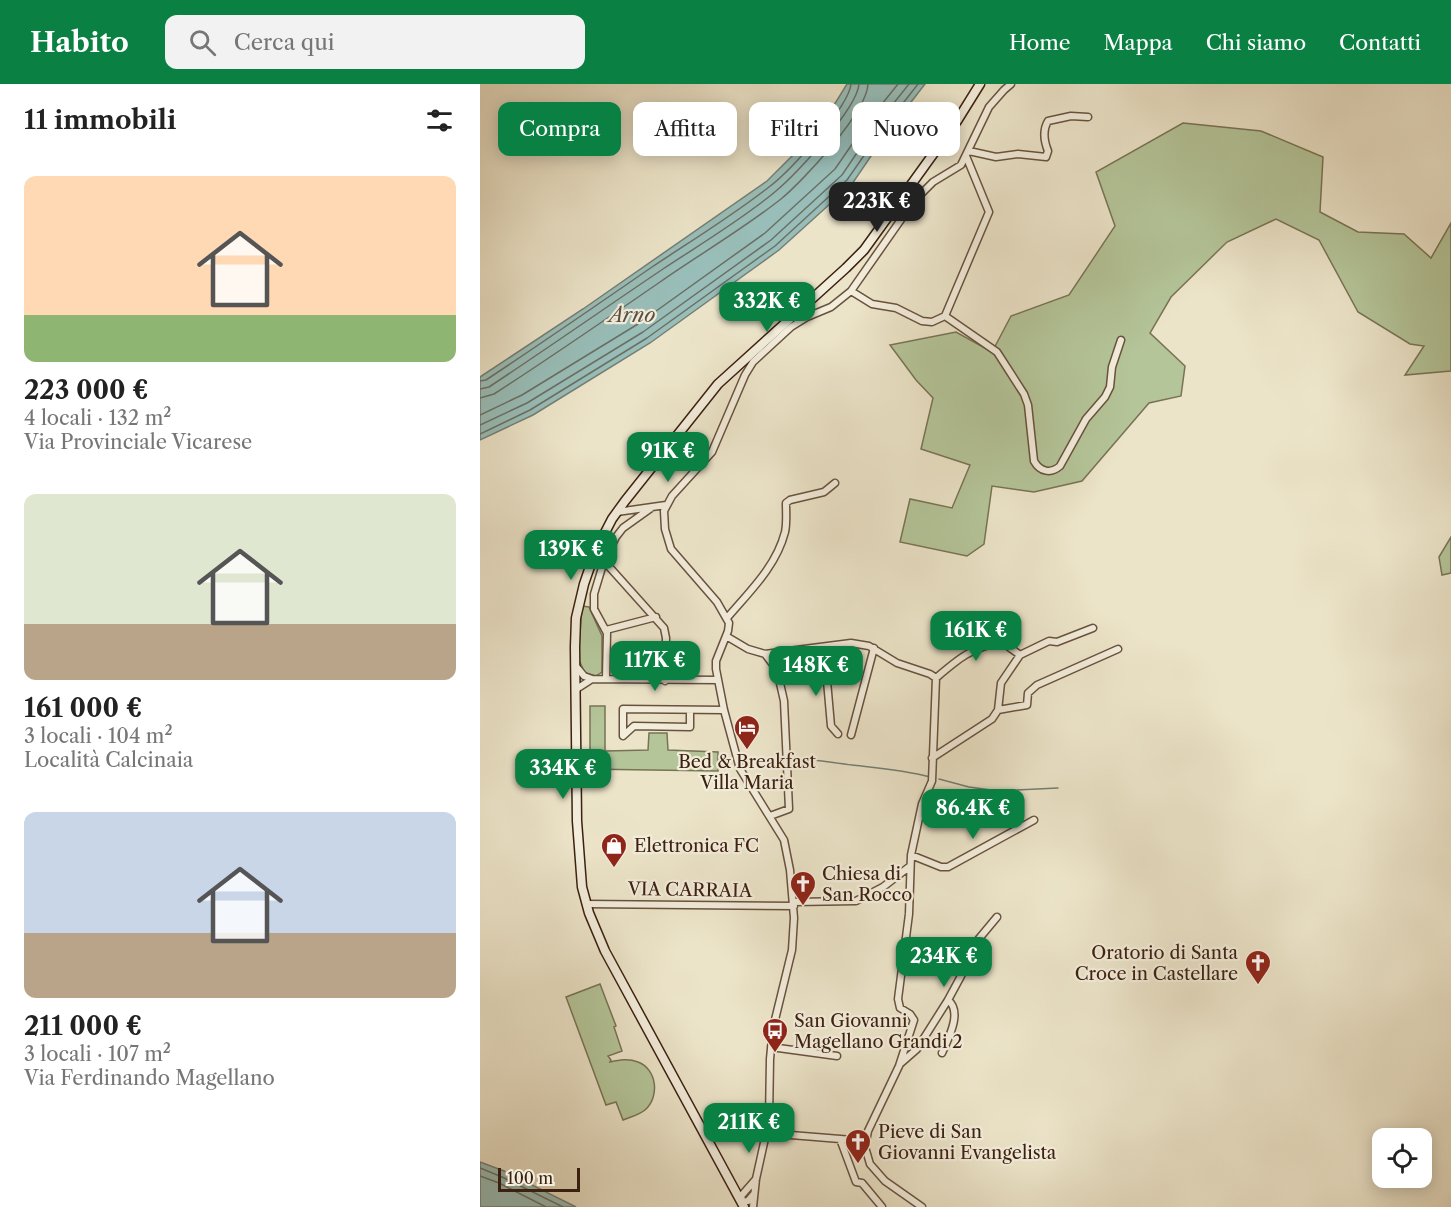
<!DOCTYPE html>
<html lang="it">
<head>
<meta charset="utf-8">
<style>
	:root { --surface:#fff; --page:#f2f2f2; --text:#222; --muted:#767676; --accent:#0b8043 }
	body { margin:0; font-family:"Libre Caslon Text",serif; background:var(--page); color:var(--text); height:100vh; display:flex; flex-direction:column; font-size:22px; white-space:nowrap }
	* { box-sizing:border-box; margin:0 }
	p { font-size:20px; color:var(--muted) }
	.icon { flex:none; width:33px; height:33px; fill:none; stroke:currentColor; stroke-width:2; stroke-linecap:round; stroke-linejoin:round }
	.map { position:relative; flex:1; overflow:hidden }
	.details { display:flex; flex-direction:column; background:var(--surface); width:480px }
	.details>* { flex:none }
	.banner { position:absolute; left:18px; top:18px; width:570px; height:54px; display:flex; gap:12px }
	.buttons { position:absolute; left:892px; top:1044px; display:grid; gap:12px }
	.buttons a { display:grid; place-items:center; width:60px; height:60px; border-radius:12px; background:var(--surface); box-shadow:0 3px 15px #0003; font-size:30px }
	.scale { position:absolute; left:18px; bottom:15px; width:82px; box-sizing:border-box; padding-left:6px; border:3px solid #3c2110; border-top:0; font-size:16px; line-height:21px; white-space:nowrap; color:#3c2110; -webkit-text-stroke:4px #f3eddc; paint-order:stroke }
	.price { position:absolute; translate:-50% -51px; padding:0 14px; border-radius:12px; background:var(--accent); color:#fff; font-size:20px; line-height:39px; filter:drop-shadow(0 2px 3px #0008) }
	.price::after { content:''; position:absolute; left:50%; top:36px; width:18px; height:14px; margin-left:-9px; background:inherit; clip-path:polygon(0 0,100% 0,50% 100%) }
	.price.on { background:#222; color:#fff }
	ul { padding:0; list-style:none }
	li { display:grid; align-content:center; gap:12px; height:318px; padding:0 24px }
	li span { display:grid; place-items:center; height:186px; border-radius:12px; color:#555 }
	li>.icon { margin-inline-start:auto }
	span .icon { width:108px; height:108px; fill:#fffc; stroke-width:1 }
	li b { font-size:26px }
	h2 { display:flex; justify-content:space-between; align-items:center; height:72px; padding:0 24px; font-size:26px }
	.chip { padding:0 21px; border-radius:12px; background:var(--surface); box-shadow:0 3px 15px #0003; font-size:21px; line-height:54px }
	.chip.on { background:var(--accent); color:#fff }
	header { display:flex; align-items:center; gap:36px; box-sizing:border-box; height:84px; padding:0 30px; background:var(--accent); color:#fff }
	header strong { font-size:28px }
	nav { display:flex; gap:33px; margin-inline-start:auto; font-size:21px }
	.search { width:420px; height:54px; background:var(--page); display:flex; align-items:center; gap:15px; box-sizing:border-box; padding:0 21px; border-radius:12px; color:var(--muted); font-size:22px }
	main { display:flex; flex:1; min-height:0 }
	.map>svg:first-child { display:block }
	.green { fill:#b4c599; stroke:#787354; stroke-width:1.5 }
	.water { fill:#99beb9; stroke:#747f75; stroke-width:1.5 }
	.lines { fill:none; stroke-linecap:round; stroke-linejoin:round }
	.shore { stroke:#6a7064; stroke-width:1.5 }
	.stream { stroke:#747f75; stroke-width:1.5 }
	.street-casing { stroke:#68523e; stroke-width:9 }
	.secondary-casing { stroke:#3c2110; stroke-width:11 }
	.street { stroke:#f3eddc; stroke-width:6 }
	.secondary { stroke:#f3eddc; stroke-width:8 }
	.labels { text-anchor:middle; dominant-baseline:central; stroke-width:4.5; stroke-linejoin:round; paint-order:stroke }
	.poi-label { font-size:18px; fill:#3c2110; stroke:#f3eddc; text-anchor:start }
	.street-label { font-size:18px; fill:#3c2110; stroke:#f3eddc }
	.water-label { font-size:20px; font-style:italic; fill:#585043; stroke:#f3eddc }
</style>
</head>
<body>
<header>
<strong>Habito</strong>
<div class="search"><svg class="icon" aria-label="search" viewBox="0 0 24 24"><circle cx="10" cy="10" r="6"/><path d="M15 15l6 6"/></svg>Cerca qui</div>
<nav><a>Home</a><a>Mappa</a><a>Chi siamo</a><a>Contatti</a></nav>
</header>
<main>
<section class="details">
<h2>11 immobili<svg class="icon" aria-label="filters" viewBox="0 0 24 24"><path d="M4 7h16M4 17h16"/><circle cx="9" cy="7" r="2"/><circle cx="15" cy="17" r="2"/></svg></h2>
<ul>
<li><span style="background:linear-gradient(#ffd9b3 75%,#8fb573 0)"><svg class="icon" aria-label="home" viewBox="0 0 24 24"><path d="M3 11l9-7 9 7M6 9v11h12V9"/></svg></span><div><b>223 000 €</b><p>4 locali · 132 m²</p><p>Via Provinciale Vicarese</p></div></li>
<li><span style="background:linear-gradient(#dfe7d0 70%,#b9a48a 0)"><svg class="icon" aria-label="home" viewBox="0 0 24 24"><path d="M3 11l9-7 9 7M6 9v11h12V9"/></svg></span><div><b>161 000 €</b><p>3 locali · 104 m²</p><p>Località Calcinaia</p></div></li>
<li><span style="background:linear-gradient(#c9d6e8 65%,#b9a48a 0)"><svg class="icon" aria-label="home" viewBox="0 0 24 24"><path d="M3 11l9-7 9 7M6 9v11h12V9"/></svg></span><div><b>211 000 €</b><p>3 locali · 107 m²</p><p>Via Ferdinando Magellano</p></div></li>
</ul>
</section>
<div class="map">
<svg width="971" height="1123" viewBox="0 0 971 1123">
	<rect width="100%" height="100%" fill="#ece4c9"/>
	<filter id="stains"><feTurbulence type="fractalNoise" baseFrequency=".00333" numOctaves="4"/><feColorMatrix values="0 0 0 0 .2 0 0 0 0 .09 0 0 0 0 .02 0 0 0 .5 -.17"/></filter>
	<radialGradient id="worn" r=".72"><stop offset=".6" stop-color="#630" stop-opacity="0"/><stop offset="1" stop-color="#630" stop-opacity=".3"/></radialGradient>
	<!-- green -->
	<path class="green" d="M703,39L781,47L843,73L840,128L878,148L924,150L951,174L971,139V287L925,291L944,262L930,260L878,228L839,156L796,135L747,158L691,213L670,249L705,282L701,312L669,319L602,397L554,408L512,402L504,460L487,472L420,458L430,415L472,424L490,381L441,365L453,314L436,296L410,261L476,248L512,268L531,232L589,211L635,142L616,88Z
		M971,453V489L962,491L959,473Z
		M102,522L109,523L122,552V588L116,592L105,589L98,574Z
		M110,622H125V667L168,666L169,649H187L188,666L238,668V687L104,685V680L110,675Z
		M120,900L136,942L134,943L142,967L128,972L131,976L130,978C139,976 148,974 158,978C177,985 180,1013 165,1026C159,1031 150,1033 143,1036L136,1018L126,1021L86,913Z"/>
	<!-- water -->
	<path class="water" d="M367,0H445L404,53L372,100L299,166L170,259L53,331L0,356V293L103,225L287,97L324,60L351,26Z
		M0,1078L24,1087L96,1123H0Z"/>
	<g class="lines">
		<!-- shore -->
		<path class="shore" d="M0,297L6,296C62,259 117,221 172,183C211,157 252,132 289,103C309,88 369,23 371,0
			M0,305L9,303C68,264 125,224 183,185C219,161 263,135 296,107C316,90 377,25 379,0
			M0,314L14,310C70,274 125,236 180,198C220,170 263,145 301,115C323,97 387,28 388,0
			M0,331L42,311L158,240L285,149L355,85L386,40L418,0
			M0,341L47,319L163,248L291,156L362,91L393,45L429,0
			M0,350L50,326L167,254L295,162L367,96L399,50L438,0
			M0,1084L22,1093L83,1123
			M0,1092L19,1099L66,1123"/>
		<!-- stream -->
		<path class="stream" d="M316,675C336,675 353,679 372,681C399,684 424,686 450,693
			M459,695L489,703L518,707L578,704"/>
		<defs>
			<path id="street" d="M489,67L516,73L538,70L566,73L568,67C564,57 562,47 568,37L591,32L608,33
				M371,207L392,220L416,224L442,237L452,238L465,232L509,128L486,72
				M465,232L517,268L544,310L548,321L554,377C560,388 571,390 580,382L606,335L625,313L630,303L632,283L641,256
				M137,428L186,421
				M124,477L184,544L186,554L185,597
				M247,534C269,508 296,483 305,448C307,439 306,428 306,419L310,416L344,408L355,399
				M126,546L176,533
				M246,552L268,565L285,570L371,559L389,562L417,579L450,590L456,594L452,697L442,720L431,771L429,830L418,915L420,924L430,930L434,936L419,982L388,1047L385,1063L390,1080L405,1097L442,1123
				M344,563L351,642L358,650
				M285,570L297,586L304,617L309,725L290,732
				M95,581L104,592L112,595
				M456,594C478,575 492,563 522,558L540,571
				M126,595L127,549L114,525V510L124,477L136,453L143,444L171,424
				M95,606L112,595L238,596
				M210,626V643L154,642L143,652V625L244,626
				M518,626L547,621L548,609L557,601L638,565
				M371,651L394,564
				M452,674L512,635L518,626L521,599L540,571L569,557L577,558L613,544
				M431,771L461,783H468L554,736
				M314,818L376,817L403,803L429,783
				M106,820L314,822
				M468,916L481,892L497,857L517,833
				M291,963L357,972
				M421,979L437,965L468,916C483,928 468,955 462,969
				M286,1049L385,1057
				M360,1055L376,1098L382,1099L402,1123
				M273,1111L268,1117L261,1118L262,1111L276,1095
				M273,1123L276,1095L289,1036L290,975L293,944L312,866L314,834L310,786L304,756L260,685L244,626L236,585V577L248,547L249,539L237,518L191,465L185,445L184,427L192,412L232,368L265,291L273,278L311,243L327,233L351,223L371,207L434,117L453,98L481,81L509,23L524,6L531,0"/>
			<path id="secondary" d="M264,1123L125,867L109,829L102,803L97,737L95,563L96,534L104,500L115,468L132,435L145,417L238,300L366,184L384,166L477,37L500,0"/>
		</defs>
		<!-- street casing -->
		<use href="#street" class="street-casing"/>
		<!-- secondary casing -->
		<use href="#secondary" class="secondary-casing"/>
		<!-- street -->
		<use href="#street" class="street"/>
		<!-- secondary -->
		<use href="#secondary" class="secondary"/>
	</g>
	<!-- icons -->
	<defs>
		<symbol id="hotel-pin" viewBox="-11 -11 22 30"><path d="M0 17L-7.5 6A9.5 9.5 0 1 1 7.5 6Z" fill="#8f2418" stroke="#f3eddc"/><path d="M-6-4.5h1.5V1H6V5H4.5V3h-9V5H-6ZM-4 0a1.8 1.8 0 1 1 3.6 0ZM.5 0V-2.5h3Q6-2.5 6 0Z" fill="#fff"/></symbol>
		<symbol id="shop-pin" viewBox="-11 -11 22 30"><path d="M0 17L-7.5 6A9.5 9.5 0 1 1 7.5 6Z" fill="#8f2418" stroke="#f3eddc"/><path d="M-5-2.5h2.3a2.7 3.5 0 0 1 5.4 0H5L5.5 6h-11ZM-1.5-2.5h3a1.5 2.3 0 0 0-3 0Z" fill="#fff"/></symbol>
		<symbol id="church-pin" viewBox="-11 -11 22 30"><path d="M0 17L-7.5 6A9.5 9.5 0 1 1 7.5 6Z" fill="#8f2418" stroke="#f3eddc"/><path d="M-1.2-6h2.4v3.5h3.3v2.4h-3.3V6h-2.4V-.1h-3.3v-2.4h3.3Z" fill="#fff"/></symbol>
		<symbol id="bus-pin" viewBox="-11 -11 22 30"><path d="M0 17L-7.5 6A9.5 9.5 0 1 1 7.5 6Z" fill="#8f2418" stroke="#f3eddc"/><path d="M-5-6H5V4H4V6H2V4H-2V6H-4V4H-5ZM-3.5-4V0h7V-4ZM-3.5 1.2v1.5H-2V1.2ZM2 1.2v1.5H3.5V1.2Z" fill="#fff"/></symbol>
	</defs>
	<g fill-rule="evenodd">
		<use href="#hotel-pin" x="252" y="629" width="30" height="40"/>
		<use href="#shop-pin" x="119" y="747" width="30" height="40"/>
		<use href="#church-pin" x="308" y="785" width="30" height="40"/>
		<use href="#church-pin" x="763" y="864" width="30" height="40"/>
		<use href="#bus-pin" x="280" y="932" width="30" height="40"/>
		<use href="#church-pin" x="363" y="1043" width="30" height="40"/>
	</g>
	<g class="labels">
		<!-- poi labels -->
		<g class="poi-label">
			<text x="267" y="678" text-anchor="middle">Bed &amp; Breakfast<tspan x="267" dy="21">Villa Maria</tspan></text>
			<text x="154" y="762">Elettronica FC</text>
			<text x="342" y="790">Chiesa di<tspan x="342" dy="21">San Rocco</tspan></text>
			<text x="758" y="869" text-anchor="end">Oratorio di Santa<tspan x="758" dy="21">Croce in Castellare</tspan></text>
			<text x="314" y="937">San Giovanni<tspan x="314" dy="21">Magellano Grandi 2</tspan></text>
			<text x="398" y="1048">Pieve di San<tspan x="398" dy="21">Giovanni Evangelista</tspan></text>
		</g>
		<!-- street labels -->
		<g class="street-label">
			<text transform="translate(210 806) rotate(1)">VIA CARRAIA</text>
		</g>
		<!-- water labels -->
		<g class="water-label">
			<text x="152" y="231">Arno</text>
		</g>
	</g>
	<rect width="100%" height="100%" filter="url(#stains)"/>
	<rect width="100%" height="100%" fill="url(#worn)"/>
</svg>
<div class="buttons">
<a><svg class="icon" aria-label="locate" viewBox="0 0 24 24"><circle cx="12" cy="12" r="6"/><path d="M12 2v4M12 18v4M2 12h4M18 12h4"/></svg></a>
</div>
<div class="scale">100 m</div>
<b class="price on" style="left:397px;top:149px">223K €</b>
<b class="price" style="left:287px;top:249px">332K €</b>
<b class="price" style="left:188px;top:399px">91K €</b>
<b class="price" style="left:91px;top:497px">139K €</b>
<b class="price" style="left:496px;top:578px">161K €</b>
<b class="price" style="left:175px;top:608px">117K €</b>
<b class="price" style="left:336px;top:613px">148K €</b>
<b class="price" style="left:83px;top:716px">334K €</b>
<b class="price" style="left:493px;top:756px">86.4K €</b>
<b class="price" style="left:464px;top:904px">234K €</b>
<b class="price" style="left:269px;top:1070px">211K €</b>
<div class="banner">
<a class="chip on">Compra</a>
<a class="chip">Affitta</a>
<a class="chip">Filtri</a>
<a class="chip">Nuovo</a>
</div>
</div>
</main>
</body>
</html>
